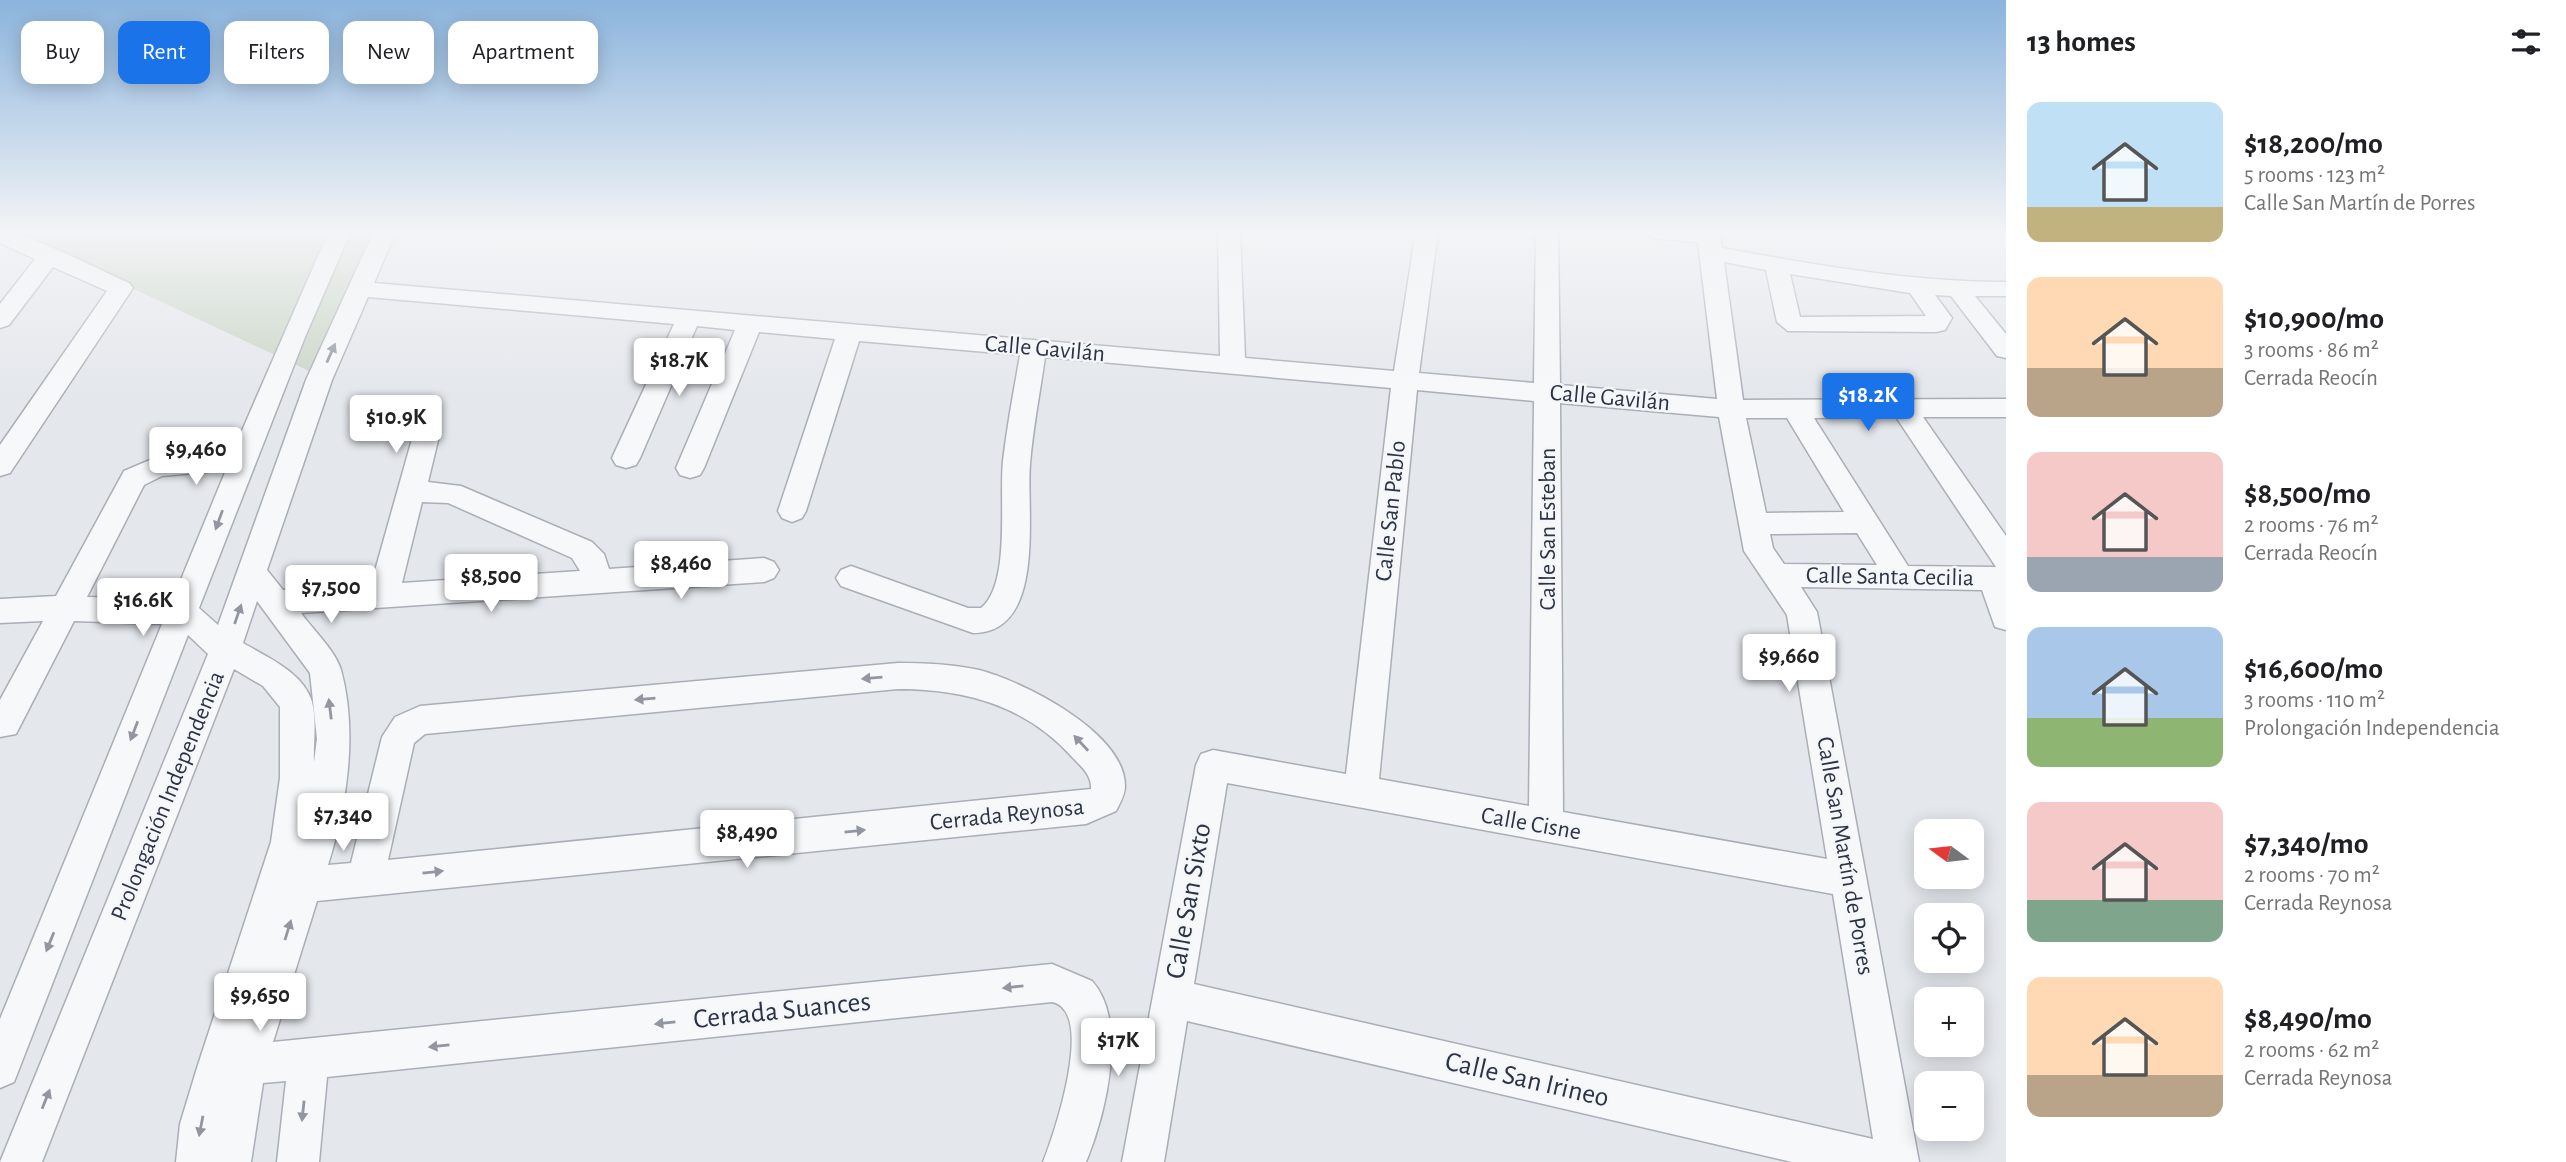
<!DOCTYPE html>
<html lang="en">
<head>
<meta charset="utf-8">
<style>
	:root { --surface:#fff; --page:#f6f6f6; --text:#202124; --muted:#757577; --accent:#1a73e8 }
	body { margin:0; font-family:"Alegreya Sans",sans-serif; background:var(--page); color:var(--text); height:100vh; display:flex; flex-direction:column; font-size:26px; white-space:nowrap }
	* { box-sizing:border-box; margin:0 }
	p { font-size:23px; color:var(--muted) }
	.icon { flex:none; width:38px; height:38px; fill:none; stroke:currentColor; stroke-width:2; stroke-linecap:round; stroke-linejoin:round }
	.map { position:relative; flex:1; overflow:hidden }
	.details { display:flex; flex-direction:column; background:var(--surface); width:560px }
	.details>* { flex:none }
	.hud { position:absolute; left:21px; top:21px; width:665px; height:63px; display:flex; gap:14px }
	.needle { width:46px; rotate:285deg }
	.fabs { position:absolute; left:1914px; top:819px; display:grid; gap:14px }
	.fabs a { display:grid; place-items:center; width:70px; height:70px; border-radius:14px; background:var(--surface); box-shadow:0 4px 18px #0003; font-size:35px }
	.price { position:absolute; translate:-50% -60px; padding:0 16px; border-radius:7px; background:#fff; color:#222; font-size:23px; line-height:46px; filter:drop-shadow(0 2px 4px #0008) }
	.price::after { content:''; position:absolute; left:50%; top:42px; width:21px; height:16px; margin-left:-10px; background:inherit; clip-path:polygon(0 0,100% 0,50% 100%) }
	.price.active { background:var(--accent); color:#fff }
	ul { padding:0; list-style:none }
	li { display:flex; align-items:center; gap:21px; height:175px; padding:0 21px }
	li span { display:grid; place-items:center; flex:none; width:196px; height:140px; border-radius:14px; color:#555 }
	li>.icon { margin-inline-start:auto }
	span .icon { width:84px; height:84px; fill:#fffc; stroke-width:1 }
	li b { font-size:30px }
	h2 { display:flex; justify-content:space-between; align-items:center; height:84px; padding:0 21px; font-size:30px }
	.pill { padding:0 24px; border-radius:14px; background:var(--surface); box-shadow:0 4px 18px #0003; font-size:24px; line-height:63px }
	.pill.active { background:var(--accent); color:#fff }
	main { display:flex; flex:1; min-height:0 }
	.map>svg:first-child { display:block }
	.green { fill:#c9d6c5 }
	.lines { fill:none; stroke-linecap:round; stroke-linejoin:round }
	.minor-casing { stroke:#a9aeb7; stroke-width:3 }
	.minor { fill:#f7f8fa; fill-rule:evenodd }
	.oneway { fill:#9196a0 }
	.labels { text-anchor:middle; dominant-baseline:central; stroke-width:5; stroke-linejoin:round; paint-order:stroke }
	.street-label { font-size:24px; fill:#2b3445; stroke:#f4f6f9 }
	.near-street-label { font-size:28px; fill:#2b3445; stroke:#f4f6f9 }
</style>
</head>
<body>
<main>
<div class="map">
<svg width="2006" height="1162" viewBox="0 0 2006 1162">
	<rect width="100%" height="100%" fill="#e4e7ec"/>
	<!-- green -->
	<path class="green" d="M10,231H372L309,371Z"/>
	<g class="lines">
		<defs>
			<path id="minor" d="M0,231C25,231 101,271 129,283L133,288L10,473L0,476V445L107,291L53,267L9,325L0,328V304L35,259L0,243Z
				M329,231H351L305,337L199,608L218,625L306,380L374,231H396L374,283L1220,356L1218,231H1240L1245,358L1394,371L1416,231H1438L1419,373L1534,383L1536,231H1558L1560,385L1717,399L1698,242L1652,238L1641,231H1719L1722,248C1816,265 1910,282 2006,282V296H1975L2006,334V358L1997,356L1951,296L1935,295L1952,318L1945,330L1936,332L1788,331L1777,322L1766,270L1724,262L1743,400L2006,399V417H1923L2006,536V630L1995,627L1982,590L1801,587L1817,612L1919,1162H1792L1187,1021L1164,1162H1122L1196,765L1201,754L1213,750L1346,774L1391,388L1045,357C1040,393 1033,428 1030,464C1026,511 1047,633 973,633L841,586L836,578L841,570L851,566L968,608H981C1011,584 999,498 1003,461C1007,426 1014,390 1020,355L859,341L806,511L802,518L792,522L782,518L778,511L835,339L759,332L704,468L700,475L690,478L680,475L676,468L735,330L697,326L640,458L636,465L626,468L616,465L612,458L674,324L368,297L332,380L267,570L283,590L371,585L414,432L418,425L427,423L436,425L440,432L428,482L461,486L592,542L604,554L609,569L764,558L774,562L779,570L774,578L764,582L301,613C313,630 335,650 341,670C358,732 347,805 328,865L351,863L382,737L395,717L420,706L898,663C925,663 952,664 979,670C1022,681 1125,732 1125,786C1125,795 1120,803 1116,811L1086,824L317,901L273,1042L1052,964L1092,981C1129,1022 1105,1116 1086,1162H1043C1054,1135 1096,1011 1052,1002L327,1077L319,1162H277L286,1081L263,1083L251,1162H176L180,1124L197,1068L271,842L280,778V707L263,686L234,669L42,1162H0L208,654L188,635L14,1082L0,1088V1019L162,624L74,621L16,734L0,737V700L43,621L0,623V599L56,596L124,471L157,457L234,449ZM1790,274L1910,293L1926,316L1800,317ZM1417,390L1534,401L1529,806L1379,779ZM1560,403L1719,417L1744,551L1787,615L1827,859L1563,812ZM1896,417L1996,567L1908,566L1814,418ZM1746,418H1787L1844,512L1766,513ZM226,470L173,599L87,597L144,485L162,476ZM422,502L448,503L572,558L580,571L402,583ZM1857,533L1877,565L1784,564L1773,548L1770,534ZM257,601L310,673L317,739L314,762C313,744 317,720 312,702C304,673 267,657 243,643ZM898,689C966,689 1027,706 1073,758C1082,767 1092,776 1091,789L388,860L414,743L425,734ZM1227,783L1833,894L1873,1139L1194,984Z"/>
		</defs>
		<!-- minor casing -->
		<use href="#minor" class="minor-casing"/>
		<!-- minor -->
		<use href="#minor" class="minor"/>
	</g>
	<!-- one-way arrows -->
	<defs><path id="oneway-solid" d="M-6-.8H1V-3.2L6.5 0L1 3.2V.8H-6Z" transform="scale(1.75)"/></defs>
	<g class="oneway">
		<use href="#oneway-solid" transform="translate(331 353) rotate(-66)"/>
		<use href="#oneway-solid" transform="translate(219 520) rotate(110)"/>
		<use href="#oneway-solid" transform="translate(238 614) rotate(-71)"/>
		<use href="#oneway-solid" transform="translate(872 678) rotate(175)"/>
		<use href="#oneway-solid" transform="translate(645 699) rotate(175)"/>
		<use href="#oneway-solid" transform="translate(330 709) rotate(-97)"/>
		<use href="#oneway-solid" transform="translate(134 731) rotate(111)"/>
		<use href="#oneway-solid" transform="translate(1081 743) rotate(-133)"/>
		<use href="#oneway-solid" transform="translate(855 831) rotate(-6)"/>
		<use href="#oneway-solid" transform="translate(433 872) rotate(-6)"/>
		<use href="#oneway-solid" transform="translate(288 930) rotate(-73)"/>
		<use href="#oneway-solid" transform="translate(50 942) rotate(112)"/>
		<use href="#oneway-solid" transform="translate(1013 987) rotate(174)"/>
		<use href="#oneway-solid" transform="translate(665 1023) rotate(174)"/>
		<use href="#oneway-solid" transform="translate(439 1046) rotate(174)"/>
		<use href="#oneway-solid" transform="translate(46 1099) rotate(-68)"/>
		<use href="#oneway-solid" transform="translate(303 1111) rotate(96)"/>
		<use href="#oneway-solid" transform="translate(201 1126) rotate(101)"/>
	</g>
	<!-- sky -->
	<linearGradient id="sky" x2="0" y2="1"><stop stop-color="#8bb4dd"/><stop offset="0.59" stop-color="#f3f4f6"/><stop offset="1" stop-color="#f3f4f6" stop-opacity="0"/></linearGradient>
	<rect width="2006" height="394" fill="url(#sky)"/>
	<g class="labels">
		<!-- street labels -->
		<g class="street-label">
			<text transform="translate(1045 349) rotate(5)">Calle Gavilán</text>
			<text transform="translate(1610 398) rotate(5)">Calle Gavilán</text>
			<text transform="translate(1391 511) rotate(-84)">Calle San Pablo</text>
			<text transform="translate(1548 529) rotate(-90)">Calle San Esteban</text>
			<text transform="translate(1890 577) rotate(1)">Calle Santa Cecilia</text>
			<text transform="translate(168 796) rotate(-68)">Prolongación Independencia</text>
			<text transform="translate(1007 815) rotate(-6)">Cerrada Reynosa</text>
			<text transform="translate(1531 824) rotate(10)">Calle Cisne</text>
			<text transform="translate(1845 856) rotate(80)">Calle San Martín de Porres</text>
		</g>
		<!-- near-street labels -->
		<g class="near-street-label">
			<text transform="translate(1189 901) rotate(-80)">Calle San Sixto</text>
			<text transform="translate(782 1011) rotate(-6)">Cerrada Suances</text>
			<text transform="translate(1527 1080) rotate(13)">Calle San Irineo</text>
		</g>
	</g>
</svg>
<div class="fabs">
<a><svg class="needle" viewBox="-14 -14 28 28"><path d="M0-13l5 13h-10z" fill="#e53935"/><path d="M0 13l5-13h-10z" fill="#757577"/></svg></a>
<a><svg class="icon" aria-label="locate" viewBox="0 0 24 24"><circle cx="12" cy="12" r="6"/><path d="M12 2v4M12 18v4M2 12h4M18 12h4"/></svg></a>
<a>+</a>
<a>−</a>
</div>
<b class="price" style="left:679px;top:398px">$18.7K</b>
<b class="price active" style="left:1868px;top:433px">$18.2K</b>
<b class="price" style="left:396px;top:455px">$10.9K</b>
<b class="price" style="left:196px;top:487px">$9,460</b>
<b class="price" style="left:681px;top:601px">$8,460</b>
<b class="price" style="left:491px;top:614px">$8,500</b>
<b class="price" style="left:331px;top:625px">$7,500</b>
<b class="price" style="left:143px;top:638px">$16.6K</b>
<b class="price" style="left:1789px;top:694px">$9,660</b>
<b class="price" style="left:343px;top:853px">$7,340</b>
<b class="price" style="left:747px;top:870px">$8,490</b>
<b class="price" style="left:260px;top:1033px">$9,650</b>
<b class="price" style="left:1118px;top:1078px">$17K</b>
<div class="hud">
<a class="pill">Buy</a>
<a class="pill active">Rent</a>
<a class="pill">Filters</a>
<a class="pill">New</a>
<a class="pill">Apartment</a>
</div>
</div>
<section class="details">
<h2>13 homes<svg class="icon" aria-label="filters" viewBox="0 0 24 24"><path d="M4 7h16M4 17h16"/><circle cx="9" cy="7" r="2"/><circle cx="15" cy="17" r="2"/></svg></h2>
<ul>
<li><span style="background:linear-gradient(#bfe0f5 75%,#c2b280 0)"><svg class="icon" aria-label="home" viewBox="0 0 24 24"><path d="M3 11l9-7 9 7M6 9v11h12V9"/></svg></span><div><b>$18,200/mo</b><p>5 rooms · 123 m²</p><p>Calle San Martín de Porres</p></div></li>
<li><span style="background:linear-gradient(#ffd9b3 65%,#b9a48a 0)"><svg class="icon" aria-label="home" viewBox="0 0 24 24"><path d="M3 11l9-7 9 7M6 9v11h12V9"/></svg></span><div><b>$10,900/mo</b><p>3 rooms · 86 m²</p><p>Cerrada Reocín</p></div></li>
<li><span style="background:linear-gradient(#f6c9c9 75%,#9aa5b1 0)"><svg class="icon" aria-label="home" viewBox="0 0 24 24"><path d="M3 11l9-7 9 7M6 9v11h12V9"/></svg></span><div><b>$8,500/mo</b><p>2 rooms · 76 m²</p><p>Cerrada Reocín</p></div></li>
<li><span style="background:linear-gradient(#a9c7e8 65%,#8fb573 0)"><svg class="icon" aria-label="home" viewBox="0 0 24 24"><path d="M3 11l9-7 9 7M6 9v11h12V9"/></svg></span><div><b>$16,600/mo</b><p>3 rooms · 110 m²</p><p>Prolongación Independencia</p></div></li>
<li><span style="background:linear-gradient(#f6c9c9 70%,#7fa58c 0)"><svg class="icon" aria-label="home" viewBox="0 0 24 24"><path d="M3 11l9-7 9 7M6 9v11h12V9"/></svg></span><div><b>$7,340/mo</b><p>2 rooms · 70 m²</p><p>Cerrada Reynosa</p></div></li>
<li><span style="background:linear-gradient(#ffd9b3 70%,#b9a48a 0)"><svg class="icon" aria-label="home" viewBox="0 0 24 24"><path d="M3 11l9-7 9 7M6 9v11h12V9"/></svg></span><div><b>$8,490/mo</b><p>2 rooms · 62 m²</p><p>Cerrada Reynosa</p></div></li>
</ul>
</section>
</main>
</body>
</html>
